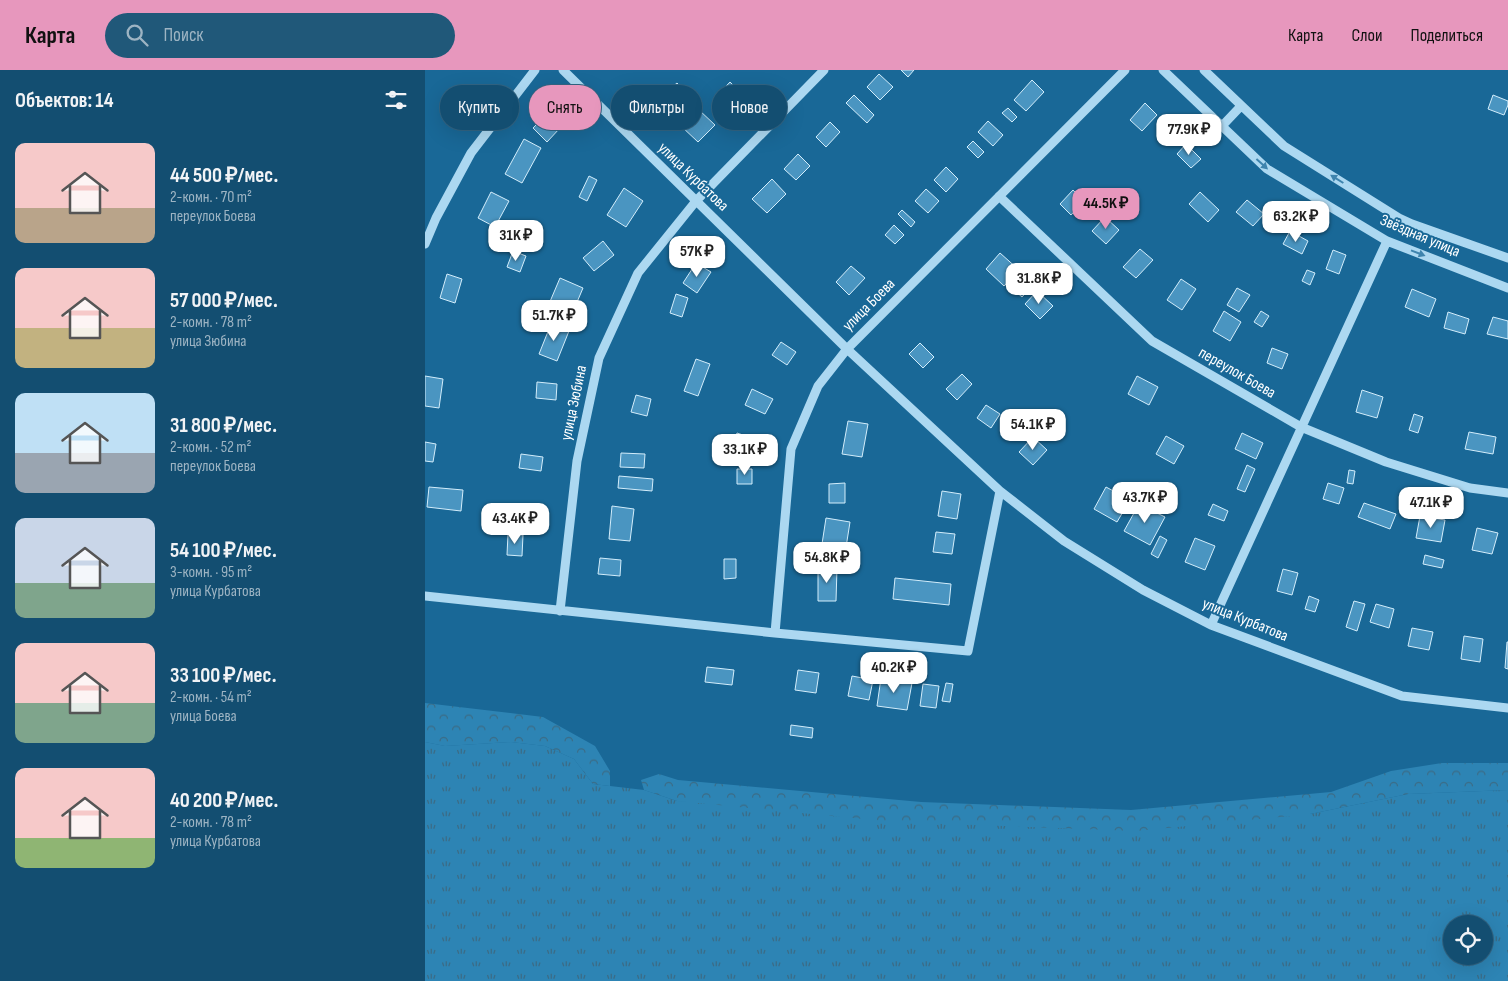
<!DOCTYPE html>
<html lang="ru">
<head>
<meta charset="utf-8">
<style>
	:root { --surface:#134e71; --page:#205879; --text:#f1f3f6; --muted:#9db4c3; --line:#326584; --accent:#e797bd }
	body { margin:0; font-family:"Sofia Sans Condensed",sans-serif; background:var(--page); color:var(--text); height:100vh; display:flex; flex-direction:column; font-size:19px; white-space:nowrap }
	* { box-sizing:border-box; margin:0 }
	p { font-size:16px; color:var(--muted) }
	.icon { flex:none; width:28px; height:28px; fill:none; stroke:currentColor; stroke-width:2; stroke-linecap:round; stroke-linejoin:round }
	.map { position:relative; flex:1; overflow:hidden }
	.sheet { display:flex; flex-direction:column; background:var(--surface); width:425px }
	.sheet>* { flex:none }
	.guide { position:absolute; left:15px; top:15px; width:475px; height:45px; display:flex; gap:10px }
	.buttons { position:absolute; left:1018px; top:845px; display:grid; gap:10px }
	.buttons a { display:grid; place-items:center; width:50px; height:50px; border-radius:50%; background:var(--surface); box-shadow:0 5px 20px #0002,0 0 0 1px var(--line); font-size:25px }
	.price { position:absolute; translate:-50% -42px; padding:0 11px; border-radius:10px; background:#fff; color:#222; font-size:16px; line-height:32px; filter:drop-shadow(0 1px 2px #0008) }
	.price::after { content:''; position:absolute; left:50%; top:30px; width:15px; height:11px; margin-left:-8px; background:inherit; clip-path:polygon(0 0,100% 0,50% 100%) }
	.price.on { background:var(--accent); color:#111 }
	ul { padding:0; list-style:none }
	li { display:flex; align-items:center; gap:15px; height:125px; padding:0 15px }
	li span { display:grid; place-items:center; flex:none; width:140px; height:100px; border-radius:10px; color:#555 }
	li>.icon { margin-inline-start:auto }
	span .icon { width:60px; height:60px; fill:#fffc; stroke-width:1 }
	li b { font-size:21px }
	h2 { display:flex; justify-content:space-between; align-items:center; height:60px; padding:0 15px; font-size:21px }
	.chip { padding:0 18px; border-radius:22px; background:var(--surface); box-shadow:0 5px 20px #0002,0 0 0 1px var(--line); font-size:18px; line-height:45px }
	.chip.on { background:var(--accent); color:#111 }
	header { display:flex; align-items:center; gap:30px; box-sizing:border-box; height:70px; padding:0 25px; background:var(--accent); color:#111 }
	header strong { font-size:24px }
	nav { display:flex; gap:28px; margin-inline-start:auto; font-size:18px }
	.search { width:350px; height:45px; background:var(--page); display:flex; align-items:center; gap:12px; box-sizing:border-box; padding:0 18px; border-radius:28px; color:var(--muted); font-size:19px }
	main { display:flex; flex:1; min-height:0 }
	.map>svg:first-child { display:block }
	.grass { fill:url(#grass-tufts); fill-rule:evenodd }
	.forest { fill:url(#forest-crowns) }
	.building { fill:#4a95c1; stroke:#d3edfb }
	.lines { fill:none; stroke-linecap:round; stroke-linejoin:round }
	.minor { stroke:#acd8f1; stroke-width:9 }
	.oneway { fill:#3e84ae }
	.labels { text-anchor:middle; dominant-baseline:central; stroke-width:4; stroke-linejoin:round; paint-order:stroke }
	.street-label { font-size:16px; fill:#fff; stroke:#196897 }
</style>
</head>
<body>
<header>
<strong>Карта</strong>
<div class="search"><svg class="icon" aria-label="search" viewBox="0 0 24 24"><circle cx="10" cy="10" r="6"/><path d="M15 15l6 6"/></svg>Поиск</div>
<nav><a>Карта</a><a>Слои</a><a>Поделиться</a></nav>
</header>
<main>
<section class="sheet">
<h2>Объектов: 14<svg class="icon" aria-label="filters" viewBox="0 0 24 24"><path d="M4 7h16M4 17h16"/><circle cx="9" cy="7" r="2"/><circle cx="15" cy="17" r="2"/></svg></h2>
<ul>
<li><span style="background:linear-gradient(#f6c9c9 65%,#b9a48a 0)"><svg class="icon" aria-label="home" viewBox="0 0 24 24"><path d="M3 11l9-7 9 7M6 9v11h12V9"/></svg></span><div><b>44 500 ₽/мес.</b><p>2-комн. · 70 m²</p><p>переулок Боева</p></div></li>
<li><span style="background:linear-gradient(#f6c9c9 60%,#c2b280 0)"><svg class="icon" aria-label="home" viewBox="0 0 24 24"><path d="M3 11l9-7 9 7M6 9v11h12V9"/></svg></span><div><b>57 000 ₽/мес.</b><p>2-комн. · 78 m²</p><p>улица Зюбина</p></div></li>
<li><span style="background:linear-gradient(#bfe0f5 60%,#9aa5b1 0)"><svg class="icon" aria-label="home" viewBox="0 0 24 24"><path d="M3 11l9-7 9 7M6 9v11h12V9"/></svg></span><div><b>31 800 ₽/мес.</b><p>2-комн. · 52 m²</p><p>переулок Боева</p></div></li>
<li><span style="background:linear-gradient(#c9d6e8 65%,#7fa58c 0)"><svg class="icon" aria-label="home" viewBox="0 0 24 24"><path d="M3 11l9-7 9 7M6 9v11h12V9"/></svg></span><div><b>54 100 ₽/мес.</b><p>3-комн. · 95 m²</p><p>улица Курбатова</p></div></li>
<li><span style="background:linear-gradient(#f6c9c9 60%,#7fa58c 0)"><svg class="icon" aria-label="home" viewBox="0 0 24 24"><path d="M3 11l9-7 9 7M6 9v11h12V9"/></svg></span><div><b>33 100 ₽/мес.</b><p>2-комн. · 54 m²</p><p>улица Боева</p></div></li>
<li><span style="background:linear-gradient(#f6c9c9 70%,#8fb573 0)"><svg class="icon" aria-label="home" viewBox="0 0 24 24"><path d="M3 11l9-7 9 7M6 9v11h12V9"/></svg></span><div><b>40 200 ₽/мес.</b><p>2-комн. · 78 m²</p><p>улица Курбатова</p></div></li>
</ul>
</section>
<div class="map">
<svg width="1083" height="911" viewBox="0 0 1083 911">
	<defs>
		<pattern id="grass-tufts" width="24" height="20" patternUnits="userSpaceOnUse" patternTransform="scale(1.25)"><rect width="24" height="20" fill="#2d84b4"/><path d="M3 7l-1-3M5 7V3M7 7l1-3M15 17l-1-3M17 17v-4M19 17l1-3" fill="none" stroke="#3b6b85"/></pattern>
		<pattern id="forest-crowns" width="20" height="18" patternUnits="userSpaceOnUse" patternTransform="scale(1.25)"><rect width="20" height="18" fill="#2d84b4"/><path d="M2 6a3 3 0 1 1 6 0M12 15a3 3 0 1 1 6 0" fill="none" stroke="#3b6b85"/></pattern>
	</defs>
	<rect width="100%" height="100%" fill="#196897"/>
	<!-- grass -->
	<path class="grass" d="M0,672L20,676L86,672L120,676L149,689L168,714L219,720L252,731L885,744L983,724L1083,720V911H0ZM1026,854H1059V886H1026Z"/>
	<!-- forest -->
	<path class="forest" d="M0,633L118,647L170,676L185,701V716L168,714L149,689L120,676L86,672L20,676L0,672Z
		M1017,693H1083V720L983,724L885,744L711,761L470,752L252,731L219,720L216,710L234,704L253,710L496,732L706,740L906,722L966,701Z"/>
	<!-- building -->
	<path class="building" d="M476,0H489L483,7Z
		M454,4L468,17L455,30L442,17Z
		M607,10L619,22L601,41L589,30Z
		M305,12L319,26L303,43L289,29Z
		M252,13L258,19L252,24L246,18Z
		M429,25L449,45L442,53L421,33Z
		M1068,25L1083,31V35L1079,45L1063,39Z
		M720,33L732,45L717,61L705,50Z
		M583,38L592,47L587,52L577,43Z
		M273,39L290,55L273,72L256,56Z
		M121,45L135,58L122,72L108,58Z
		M563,51L578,65L568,76L553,62Z
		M405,52L415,62L401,77L391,67Z
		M99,69L116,78L97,113L80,104Z
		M548,71L559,82L553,88L542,77Z
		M761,74L776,89L766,98L752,84Z
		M373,84L385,96L371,110L359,99Z
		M521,97L533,109L521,122L509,110Z
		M164,106L172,110L162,131L154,127Z
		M347,109L361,124L342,143L327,129Z
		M199,118L218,131L201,157L182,145Z
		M501,119L514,131L503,143L490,131Z
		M648,120L659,131L646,145L635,134Z
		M66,122L84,131L70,157L53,148Z
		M775,122L794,140L783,152L764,134Z
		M822,130L839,144L828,156L811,142Z
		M477,140L490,152L486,157L473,144Z
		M680,147L694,160L681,174L667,161Z
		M469,155L479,165L470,174L460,165Z
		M865,161L883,171L877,184L858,174Z
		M281,169L294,182L285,190L273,178Z
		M178,171L189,185L169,201L158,188Z
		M715,179L728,190L711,208L698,197Z
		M908,180L921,185L914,204L901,199Z
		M88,181L101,186L95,202L82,197Z
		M575,183L594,200L579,216L561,199Z
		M271,193L286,202L272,223L258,213Z
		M426,196L440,208L424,225L411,212Z
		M610,198L618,205L597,227L589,220Z
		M882,200L890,203L885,215L877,211Z
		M22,204L37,209L30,233L15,228Z
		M135,208L158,218L144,251L121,241Z
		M756,209L771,219L757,240L742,230Z
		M812,218L825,225L814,242L802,235Z
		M987,219L1011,229L1004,247L980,237Z
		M612,221L628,236L615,249L600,234Z
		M251,224L263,228L257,247L245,243Z
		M799,241L816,252L805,271L788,261Z
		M836,241L844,246L837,257L829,252Z
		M1023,242L1044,249L1040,264L1019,258Z
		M1068,247L1083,251V269L1062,264Z
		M126,254L144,261L132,291L114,284Z
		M356,272L371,282L362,295L347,285Z
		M495,273L509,287L498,298L484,284Z
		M847,278L863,284L857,299L842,293Z
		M271,289L285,294L273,326L259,321Z
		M537,304L547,314L532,330L521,319Z
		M0,306L18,309L14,338L0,336Z
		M712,306L733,317L724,335L703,324Z
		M112,312L132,314L131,330L111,328Z
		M327,319L348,329L340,344L320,335Z
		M937,320L958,327L952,348L931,342Z
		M211,325L226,329L222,346L206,342Z
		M561,335L575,344L566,358L552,348Z
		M989,344L998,347L993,363L984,360Z
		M423,351L443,354L437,387L417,384Z
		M1044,362L1071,367L1068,384L1040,379Z
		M312,363L330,369L327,380L308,374Z
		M817,363L838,373L831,389L810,379Z
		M741,366L759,376L749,394L731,384Z
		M608,367L622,380L608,395L594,382Z
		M0,372L11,374L8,392L0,391Z
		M196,383L220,384L219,398L195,397Z
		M96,384L118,387L116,401L94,398Z
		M822,395L830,399L820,422L812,419Z
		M312,399H327V414H312Z
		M924,400L930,401L928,414L922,413Z
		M194,406L228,409L227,421L193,418Z
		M420,413V433H404V414Z
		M903,413L919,418L914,434L898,429Z
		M4,417L38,420L36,441L2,437Z
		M681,417L705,430L692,452L669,439Z
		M517,421L536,424L532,449L513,446Z
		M939,433L971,444L965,459L933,447Z
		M714,434L740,447L725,475L699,461Z
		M788,434L803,441L799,451L783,445Z
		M187,436L209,439L205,471L184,469Z
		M995,446L1020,450L1016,472L991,468Z
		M401,448L425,452L419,490L395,487Z
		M1052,458L1073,463L1067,484L1047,480Z
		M511,462L530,464L527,484L508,482Z
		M83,464L98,465L97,486L82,485Z
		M735,466L742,470L733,488L726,484Z
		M770,468L790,476L780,500L760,492Z
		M1000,485L1019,490L1017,498L998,494Z
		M175,488L196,490L195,506L173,504Z
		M299,489H311V508L299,509Z
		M393,498H412L411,531H393Z
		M858,499L873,503L867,525L852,521Z
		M470,508L526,514L524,535L468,529Z
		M884,526L894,530L890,542L880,539Z
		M929,531L940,534L932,561L921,557Z
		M951,534L969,539L964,558L945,552Z
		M987,558L1008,562L1004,580L983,576Z
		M1039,566L1058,569L1055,592L1036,589Z
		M1082,572H1083V599L1080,598Z
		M282,597L309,600L307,615L280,612Z
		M373,600L394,603L391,623L370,620Z
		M427,606L448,610L444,630L423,626Z
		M456,608L487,613L482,640L452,636Z
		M521,613L528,614L525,632L517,631Z
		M498,614L514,616L511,638L495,636Z
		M366,655L388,658L387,668L365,665Z"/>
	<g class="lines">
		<!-- minor -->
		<path class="minor" d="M138,0L422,279L575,421L639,471L718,520L786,555L977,626L1083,638
			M738,0L842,99L962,171L1083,218
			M779,0L859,76L974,148L987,154L1083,188
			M797,56L816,36
			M574,126L727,271L876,357L961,392L1045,418L1083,423
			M0,174L11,148L46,83L110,0
			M0,526L350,563L543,581L575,421
			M135,541L152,391L174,288L213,203L271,131L399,0
			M786,555L962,171
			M350,563L366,379L393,316L422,279L700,0"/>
	</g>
	<!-- one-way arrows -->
	<defs><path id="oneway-solid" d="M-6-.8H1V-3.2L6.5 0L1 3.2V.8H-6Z" transform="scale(1.25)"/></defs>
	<g class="oneway">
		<use href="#oneway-solid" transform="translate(837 94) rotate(42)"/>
		<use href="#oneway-solid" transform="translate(912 109) rotate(-148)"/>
		<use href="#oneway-solid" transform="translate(993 183) rotate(21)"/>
	</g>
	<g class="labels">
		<!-- street labels -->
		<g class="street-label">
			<text transform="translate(268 107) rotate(44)">улица Курбатова</text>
			<text transform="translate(995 166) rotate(23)">Звёздная улица</text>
			<text transform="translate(444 235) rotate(-45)">улица Боева</text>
			<text transform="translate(812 303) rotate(30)">переулок Боева</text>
			<text transform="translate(149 333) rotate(-78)">улица Зюбина</text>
			<text transform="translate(820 550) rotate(22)">улица Курбатова</text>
		</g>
	</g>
</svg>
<div class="buttons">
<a><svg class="icon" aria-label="locate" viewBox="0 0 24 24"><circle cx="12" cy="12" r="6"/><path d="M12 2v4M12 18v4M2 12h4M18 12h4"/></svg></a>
</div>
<b class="price" style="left:764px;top:86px">77.9K ₽</b>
<b class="price on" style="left:681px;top:160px">44.5K ₽</b>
<b class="price" style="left:871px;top:173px">63.2K ₽</b>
<b class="price" style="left:91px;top:192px">31K ₽</b>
<b class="price" style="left:272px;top:208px">57K ₽</b>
<b class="price" style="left:614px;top:235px">31.8K ₽</b>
<b class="price" style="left:129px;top:272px">51.7K ₽</b>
<b class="price" style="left:608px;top:381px">54.1K ₽</b>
<b class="price" style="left:320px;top:406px">33.1K ₽</b>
<b class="price" style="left:720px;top:454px">43.7K ₽</b>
<b class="price" style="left:1006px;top:459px">47.1K ₽</b>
<b class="price" style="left:90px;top:475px">43.4K ₽</b>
<b class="price" style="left:402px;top:514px">54.8K ₽</b>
<b class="price" style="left:469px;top:624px">40.2K ₽</b>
<div class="guide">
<a class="chip">Купить</a>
<a class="chip on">Снять</a>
<a class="chip">Фильтры</a>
<a class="chip">Новое</a>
</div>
</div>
</main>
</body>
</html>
